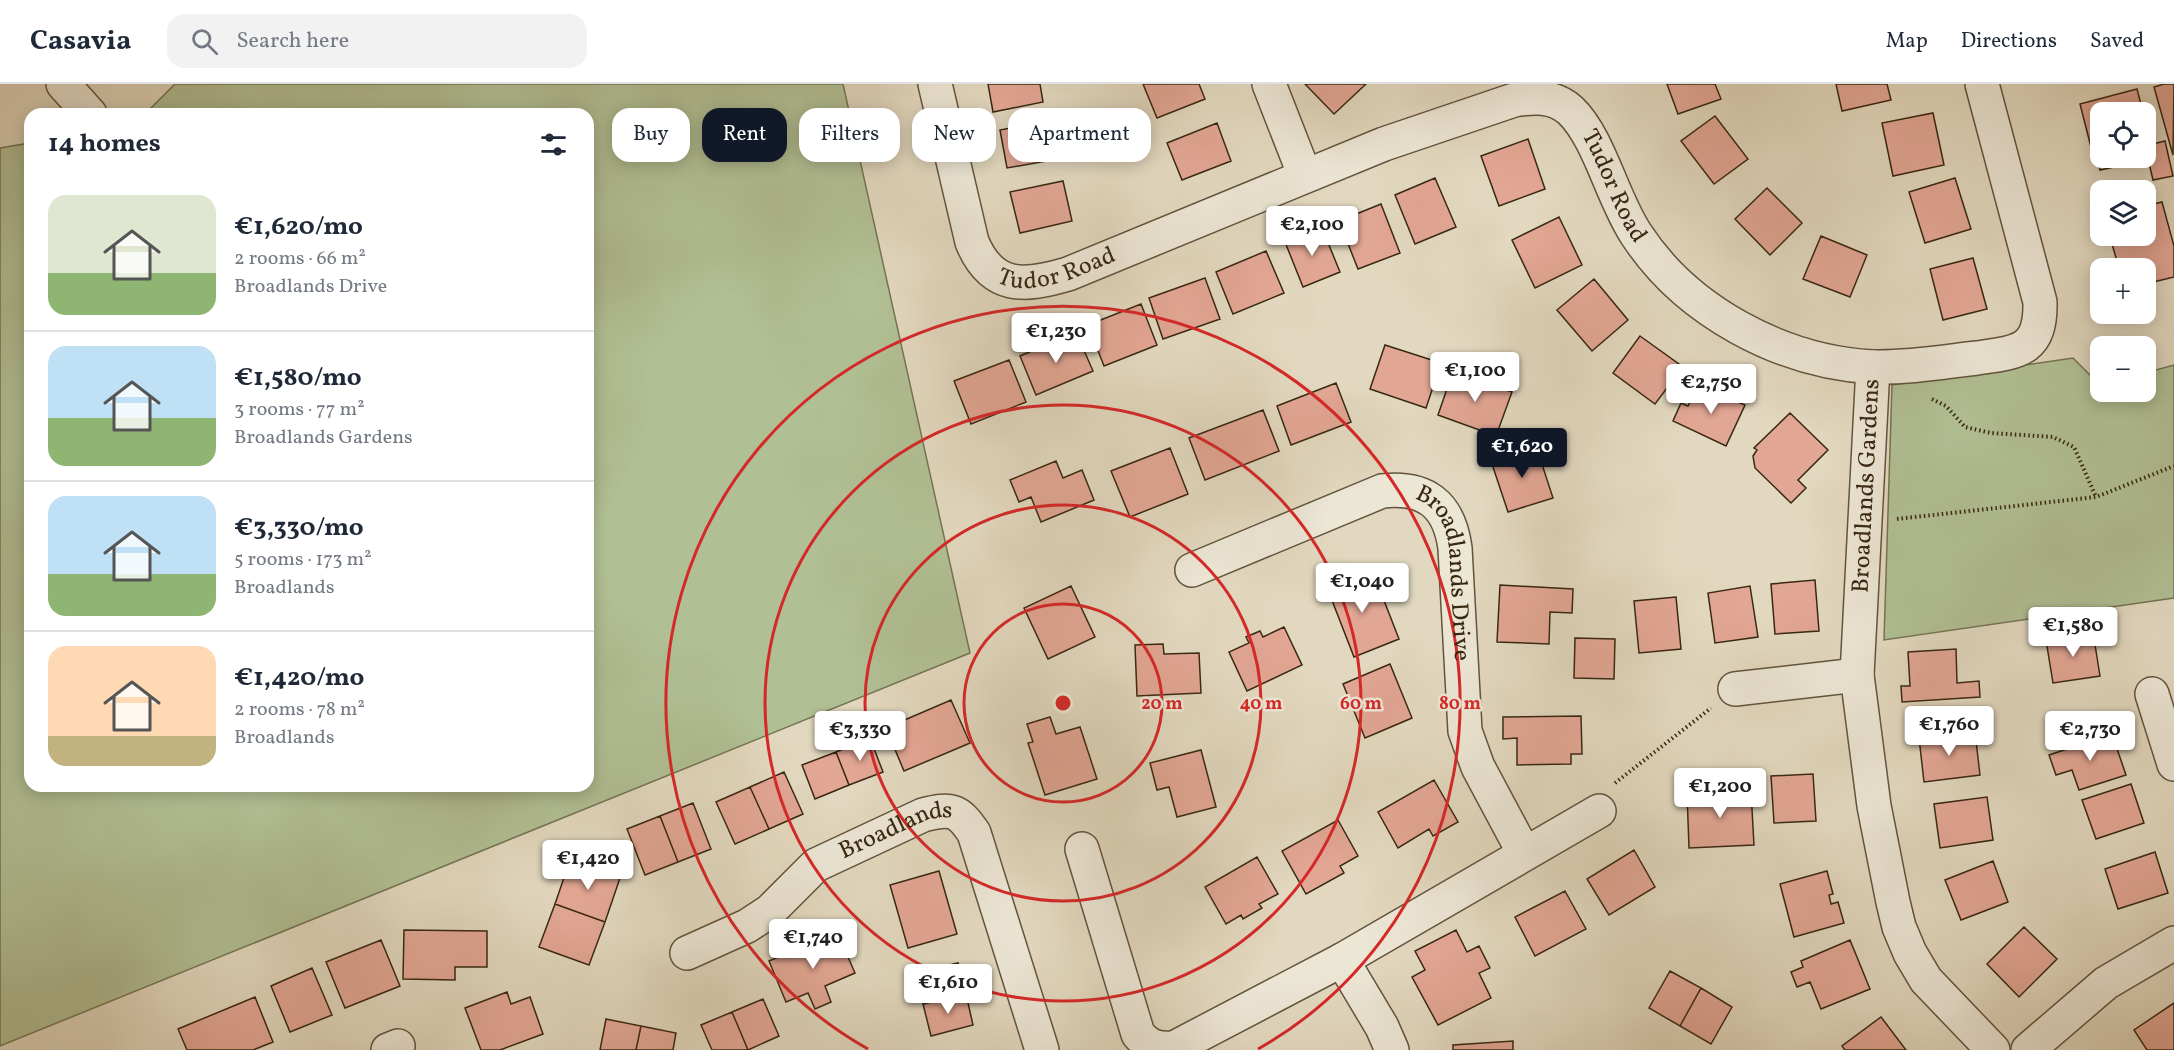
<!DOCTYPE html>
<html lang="en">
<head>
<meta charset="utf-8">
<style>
	:root { --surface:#fff; --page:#f2f2f3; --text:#1f2937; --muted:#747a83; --line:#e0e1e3; --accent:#111827 }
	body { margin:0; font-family:Vollkorn,serif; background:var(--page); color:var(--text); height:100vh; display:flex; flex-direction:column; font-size:22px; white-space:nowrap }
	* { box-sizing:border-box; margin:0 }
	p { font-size:20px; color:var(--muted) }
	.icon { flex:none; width:33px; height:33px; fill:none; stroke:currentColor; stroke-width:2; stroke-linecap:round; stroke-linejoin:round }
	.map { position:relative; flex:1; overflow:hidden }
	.panel { position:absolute; left:24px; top:24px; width:570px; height:684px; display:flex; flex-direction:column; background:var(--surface); border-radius:18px; box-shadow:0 3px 15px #0003 }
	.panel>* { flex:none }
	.banner { position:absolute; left:612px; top:24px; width:570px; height:54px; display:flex; gap:12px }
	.buttons { position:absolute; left:2090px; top:18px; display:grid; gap:12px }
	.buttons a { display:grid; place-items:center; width:66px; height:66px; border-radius:12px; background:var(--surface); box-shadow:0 3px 15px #0003; font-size:30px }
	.price { position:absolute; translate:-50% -51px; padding:0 14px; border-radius:6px; background:#fff; color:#222; font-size:20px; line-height:39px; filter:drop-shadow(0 2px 3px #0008) }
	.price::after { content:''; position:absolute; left:50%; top:36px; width:18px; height:14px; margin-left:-9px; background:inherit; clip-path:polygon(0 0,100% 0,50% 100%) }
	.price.on { background:var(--accent); color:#fff }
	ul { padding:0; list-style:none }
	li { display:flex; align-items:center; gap:18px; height:150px; padding:0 24px }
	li+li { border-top:2px solid var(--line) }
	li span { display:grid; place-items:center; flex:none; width:168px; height:120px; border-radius:18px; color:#555 }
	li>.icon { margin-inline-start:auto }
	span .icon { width:72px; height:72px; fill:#fffc; stroke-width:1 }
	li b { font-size:26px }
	h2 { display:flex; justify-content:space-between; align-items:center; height:72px; padding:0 24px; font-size:26px }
	.chip { padding:0 21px; border-radius:18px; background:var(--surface); box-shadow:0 3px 15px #0003; font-size:21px; line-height:54px }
	.chip.on { background:var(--accent); color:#fff }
	header { display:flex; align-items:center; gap:36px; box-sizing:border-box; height:84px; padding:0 30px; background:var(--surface); border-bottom:2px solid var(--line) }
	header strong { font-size:28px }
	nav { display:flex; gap:33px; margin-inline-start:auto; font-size:21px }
	.search { width:420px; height:54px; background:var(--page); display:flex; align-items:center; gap:15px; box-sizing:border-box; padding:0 21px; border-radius:18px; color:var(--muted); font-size:22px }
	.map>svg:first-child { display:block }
	.green { fill:#b1bf94; stroke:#747453; stroke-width:1.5 }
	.building { fill:#e2a694; stroke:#382812; stroke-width:1.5 }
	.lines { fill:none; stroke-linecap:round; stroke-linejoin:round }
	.street-casing { stroke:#62543d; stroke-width:36 }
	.path { stroke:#382812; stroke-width:4; stroke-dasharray:1.5 3; stroke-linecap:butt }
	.street { stroke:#ece6d5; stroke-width:33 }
	.ring { fill:none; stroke:#d62828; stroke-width:3 }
	.labels { text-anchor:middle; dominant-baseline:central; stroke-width:5; stroke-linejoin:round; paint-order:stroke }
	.street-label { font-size:24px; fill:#382812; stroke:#ece6d5 }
	.centre { fill:#d62828; stroke:#ece6d5; stroke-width:3 }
	.ring-label { font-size:18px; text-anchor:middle; font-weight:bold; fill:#d62828; stroke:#ece6d5; stroke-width:5; stroke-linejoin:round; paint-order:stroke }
</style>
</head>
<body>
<header>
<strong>Casavia</strong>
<div class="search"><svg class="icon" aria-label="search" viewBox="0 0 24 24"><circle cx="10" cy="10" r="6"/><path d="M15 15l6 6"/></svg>Search here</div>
<nav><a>Map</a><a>Directions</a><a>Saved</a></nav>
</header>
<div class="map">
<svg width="2174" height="966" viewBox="0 0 2174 966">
	<rect width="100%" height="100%" fill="#e2d8bf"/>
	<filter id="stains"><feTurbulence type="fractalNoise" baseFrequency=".00333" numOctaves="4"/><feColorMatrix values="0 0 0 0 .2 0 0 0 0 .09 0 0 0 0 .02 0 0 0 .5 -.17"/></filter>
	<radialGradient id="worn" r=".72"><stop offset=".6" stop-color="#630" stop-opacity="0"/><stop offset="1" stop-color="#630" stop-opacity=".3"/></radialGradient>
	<!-- green -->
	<path class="green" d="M175,0H843L970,569L0,962V64L30,59V702H588V30H145Z
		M2073,274L2100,301V308H2145V289L2174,281V514L1884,556L1892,301Z"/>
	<!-- building -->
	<path class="building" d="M988,0H1040L1043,18L993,28Z
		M1143,0H1199L1205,15L1157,34Z
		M1305,0H1366L1334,30Z
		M1667,0H1715L1721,15L1678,30Z
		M1836,0H1887L1891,16L1842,27Z
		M2164,0H2174L2173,71L2154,3Z
		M2137,5L2143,28H2100V74H2116L2119,82L2100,86L2094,62L2091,63L2080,20Z
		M1933,29L1944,81L1893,92L1882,39Z
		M1715,32L1748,75L1714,100L1681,57Z
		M1050,36L1058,75L1007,84L1000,46Z
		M1217,39L1231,77L1182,96L1167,59Z
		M1528,55L1545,105L1499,122L1481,72Z
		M2165,57L2173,92L2153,96L2145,62Z
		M1435,94L1456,143L1415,160L1395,111Z
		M1955,94L1971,145L1925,159L1909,108Z
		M1063,97L1072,137L1020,149L1010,108Z
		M1767,104L1802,139L1770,171L1735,135Z
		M2162,118L2174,162V193L2145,200V184H2119L2112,160L2148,150L2145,122Z
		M1381,120L1400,169L1358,185L1339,137Z
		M1559,133L1582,181L1535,204L1512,156Z
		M1322,144L1340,188L1303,203L1285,158Z
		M1821,152L1867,171L1850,213L1803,195Z
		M1266,167L1284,209L1233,230L1216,188Z
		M1973,174L1987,225L1943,236L1930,185Z
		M1205,194L1220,235L1163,255L1149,214Z
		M1594,195L1628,236L1592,267L1557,226Z
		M1141,220L1157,261L1104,282L1088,241Z
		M1076,248L1093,287L1036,311L1020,272Z
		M1640,252L1683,283L1655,320L1613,289Z
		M1385,261L1441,279L1426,324L1370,305Z
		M1009,276L1026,318L971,340L954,297Z
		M1453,287L1512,308L1496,352L1438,331Z
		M1336,299L1351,338L1291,361L1277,322Z
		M1708,304L1745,321L1726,362L1673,337L1681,319L1688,322L1697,305L1706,309Z
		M1263,326L1279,367L1205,396L1189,354Z
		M1790,329L1828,366L1798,396L1806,404L1791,419L1755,384L1753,372L1757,366L1754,364Z
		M1536,362L1553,414L1508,428L1491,377Z
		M1170,364L1188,410L1130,433L1111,387Z
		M1056,377L1063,394L1082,386L1094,416L1041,438L1031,413L1019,418L1010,396Z
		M1361,487L1368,505L1378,501L1399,555L1354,573L1326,501Z
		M1815,496L1819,547L1775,550L1771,500Z
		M1500,501L1573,505L1572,529L1550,528L1549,560L1497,558Z
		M1071,502L1095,553L1048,575L1024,524Z
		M1750,502L1758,553L1715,559L1708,509Z
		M1676,513L1681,565L1639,569L1634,517Z
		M1284,543L1302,581L1247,607L1229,568L1249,559L1246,553L1260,547L1263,553Z
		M2093,548L2100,592L2053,599L2046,556Z
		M1575,554L1615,555L1614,595L1574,594Z
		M1163,560L1164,570L1199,569L1201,609L1137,612L1135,561Z
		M1956,565L1957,599L1979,597L1980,613L1902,618L1901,602H1910L1908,568Z
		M1390,580L1412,634L1365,654L1343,600Z
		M951,616L970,659L904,687L886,644Z
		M1581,632L1582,670H1571V680L1517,681V654L1503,655V633Z
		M1050,633L1056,650L1080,643L1097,695L1045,711L1028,659L1033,658L1027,640Z
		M1975,648L1980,691L1924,698L1919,654Z
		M2112,650L2126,691L2079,706L2072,686L2056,691L2049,671Z
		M870,654L883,688L849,701L836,668Z
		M1201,666L1216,723L1177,733L1169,703L1157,706L1150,679Z
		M836,668L849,701L815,715L802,681Z
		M784,688L803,730L769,745L750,703Z
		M1813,690L1816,737L1774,739L1771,692Z
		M1434,696L1458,738L1433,752L1429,745L1398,764L1378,728Z
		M2131,700L2144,739L2096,755L2082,716Z
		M750,703L769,745L735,760L716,718Z
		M1751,707L1754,761L1689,764L1687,709Z
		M1987,713L1993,756L1940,764L1934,720Z
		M693,719L711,765L678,778L660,732Z
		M660,732L678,778L645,791L627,745Z
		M1338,736L1358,772L1340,782L1344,789L1306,810L1282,767Z
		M1634,766L1655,803L1609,831L1587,795Z
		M2155,768L2168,809L2118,825L2105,785Z
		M1257,773L1278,810L1259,820L1262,824L1243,835L1241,831L1226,840L1205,803Z
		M570,776L620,794L605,838L555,820Z
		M1993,777L2008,818L1961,836L1945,796Z
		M939,787L957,850L908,864L890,801Z
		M1827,787L1833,810L1829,811L1831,820L1838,818L1844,839L1794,853L1780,800Z
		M1565,807L1586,845L1535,872L1515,833Z
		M555,820L605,838L589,881L539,863Z
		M2024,843L2057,875L2019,913L1987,880Z
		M404,846L487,847V883H455V896L403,895Z
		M1456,846L1467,868L1479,862L1490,884L1479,889L1491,914L1438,941L1412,893L1425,886L1415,867Z
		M837,848L855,889L825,902L831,918L815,925L808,909L786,918L769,877Z
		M381,856L400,902L345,924L326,878Z
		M1850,856L1870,905L1821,925L1810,898L1797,903L1791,888L1803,883L1801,877Z
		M958,879L966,910L923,920L915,889Z
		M312,884L332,931L290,948L271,902Z
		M1670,887L1701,904L1680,942L1649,924Z
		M1701,904L1732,923L1711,960L1680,942Z
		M507,908L511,920L530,913L543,950L500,966H481L465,924Z
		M966,910L973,941L931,952L923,920Z
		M255,913L273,958L253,966H187L178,945Z
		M763,915L779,952L748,966L732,928Z
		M2174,919V966H2147L2134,946Z
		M732,928L748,966H712L701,941Z
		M1881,933L1906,966H1845L1842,962Z
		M606,935L641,942L636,966H600Z
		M641,942L676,949L673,966H636Z
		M1513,957V966H1453V961Z"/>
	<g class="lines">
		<defs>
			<g id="street">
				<path d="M63,0L90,30"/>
				<path id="s1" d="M935,0L972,158C992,206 1024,203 1068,190L1384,60L1514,16C1534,13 1553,11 1570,26C1599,53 1612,114 1636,150C1686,227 1781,278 1873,283C1908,284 1943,278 1977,274C2019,268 2041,267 2040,218L1982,0"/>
				<path d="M1269,0L1305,92"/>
				<path d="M1873,283L1857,591L1874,722L1893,818L1899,843L1910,869L1926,896L1993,966"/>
				<path id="s2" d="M1192,486L1382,407C1425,402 1449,420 1455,464L1465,647L1478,683L1524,769"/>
				<path d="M1735,605L1857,591"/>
				<path d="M2152,610L2174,680"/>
				<path d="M1082,765L1138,950C1149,963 1157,965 1174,964L1342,876L1599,727"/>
				<path id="s3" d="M687,869L747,842L770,827L816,781L923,731C951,724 958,725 974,749L1042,966"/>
				<path d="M1342,876L1382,943L1392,966"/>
				<path d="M388,966L398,962"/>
				<path d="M2028,966L2106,899L2174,859"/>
			</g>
		</defs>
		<!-- street casing -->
		<use href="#street" class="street-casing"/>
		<!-- path -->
		<path class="path" d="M1932,315L1946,322L1965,343L1991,349L2053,353L2074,363L2096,413
			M1897,435L2096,413L2174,382
			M1615,699L1711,624"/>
		<!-- street -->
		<use href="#street" class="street"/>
	</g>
	<!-- distance rings -->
	<g class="ring">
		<circle cx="1063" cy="619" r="99"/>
		<circle cx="1063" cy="619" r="198"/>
		<circle cx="1063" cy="619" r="298"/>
		<path d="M868 965A397 397 0 1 1 1258 965"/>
	</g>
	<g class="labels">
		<!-- street labels -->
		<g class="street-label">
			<text stroke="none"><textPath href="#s1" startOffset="904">Tudor Road</textPath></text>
			<text stroke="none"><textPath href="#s1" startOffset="267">Tudor Road</textPath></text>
			<text transform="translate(1867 402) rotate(-87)">Broadlands Gardens</text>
			<text stroke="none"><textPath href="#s2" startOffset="333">Broadlands Drive</textPath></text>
			<text stroke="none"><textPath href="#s3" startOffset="246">Broadlands</textPath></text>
		</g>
	</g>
	<circle cx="1063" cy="619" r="9" class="centre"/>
	<g class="ring-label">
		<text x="1162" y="625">20 m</text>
		<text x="1261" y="625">40 m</text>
		<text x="1361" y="625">60 m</text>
		<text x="1460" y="625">80 m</text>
	</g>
	<rect width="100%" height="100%" filter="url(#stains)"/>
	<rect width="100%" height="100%" fill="url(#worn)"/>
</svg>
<div class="buttons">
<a><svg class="icon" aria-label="locate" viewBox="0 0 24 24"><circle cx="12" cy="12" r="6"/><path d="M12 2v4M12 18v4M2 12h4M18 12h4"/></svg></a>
<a><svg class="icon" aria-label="layers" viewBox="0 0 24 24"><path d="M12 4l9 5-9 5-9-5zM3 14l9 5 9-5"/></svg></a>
<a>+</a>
<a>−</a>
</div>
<b class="price" style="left:1312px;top:173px">€2,100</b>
<b class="price" style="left:1056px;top:280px">€1,230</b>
<b class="price" style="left:1475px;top:319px">€1,100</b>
<b class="price" style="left:1711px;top:331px">€2,750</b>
<b class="price on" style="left:1522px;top:395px">€1,620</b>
<b class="price" style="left:1362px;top:530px">€1,040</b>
<b class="price" style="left:2073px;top:574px">€1,580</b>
<b class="price" style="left:1949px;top:673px">€1,760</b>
<b class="price" style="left:860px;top:678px">€3,330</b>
<b class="price" style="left:2090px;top:678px">€2,730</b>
<b class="price" style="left:1720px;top:735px">€1,200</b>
<b class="price" style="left:588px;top:807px">€1,420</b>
<b class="price" style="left:813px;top:886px">€1,740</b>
<b class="price" style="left:948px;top:931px">€1,610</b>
<div class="banner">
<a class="chip">Buy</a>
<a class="chip on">Rent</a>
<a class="chip">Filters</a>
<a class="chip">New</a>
<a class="chip">Apartment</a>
</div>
<section class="panel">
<h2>14 homes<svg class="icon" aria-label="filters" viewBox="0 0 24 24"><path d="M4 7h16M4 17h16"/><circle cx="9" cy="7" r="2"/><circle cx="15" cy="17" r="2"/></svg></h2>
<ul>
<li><span style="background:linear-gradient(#dfe7d0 65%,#8fb573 0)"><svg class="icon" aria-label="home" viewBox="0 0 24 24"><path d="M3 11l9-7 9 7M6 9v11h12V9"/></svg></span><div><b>€1,620/mo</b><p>2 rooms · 66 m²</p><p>Broadlands Drive</p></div></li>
<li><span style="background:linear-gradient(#bfe0f5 60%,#8fb573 0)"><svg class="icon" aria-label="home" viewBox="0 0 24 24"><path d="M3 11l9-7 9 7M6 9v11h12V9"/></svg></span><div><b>€1,580/mo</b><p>3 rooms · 77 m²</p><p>Broadlands Gardens</p></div></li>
<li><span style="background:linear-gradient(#bfe0f5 65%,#8fb573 0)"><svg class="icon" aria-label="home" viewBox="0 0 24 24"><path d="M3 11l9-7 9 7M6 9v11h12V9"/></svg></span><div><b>€3,330/mo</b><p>5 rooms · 173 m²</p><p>Broadlands</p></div></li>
<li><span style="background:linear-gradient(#ffd9b3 75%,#c2b280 0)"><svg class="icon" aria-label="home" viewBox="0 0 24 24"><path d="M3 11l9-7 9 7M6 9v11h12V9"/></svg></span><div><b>€1,420/mo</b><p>2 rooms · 78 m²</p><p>Broadlands</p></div></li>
</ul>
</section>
</div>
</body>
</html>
